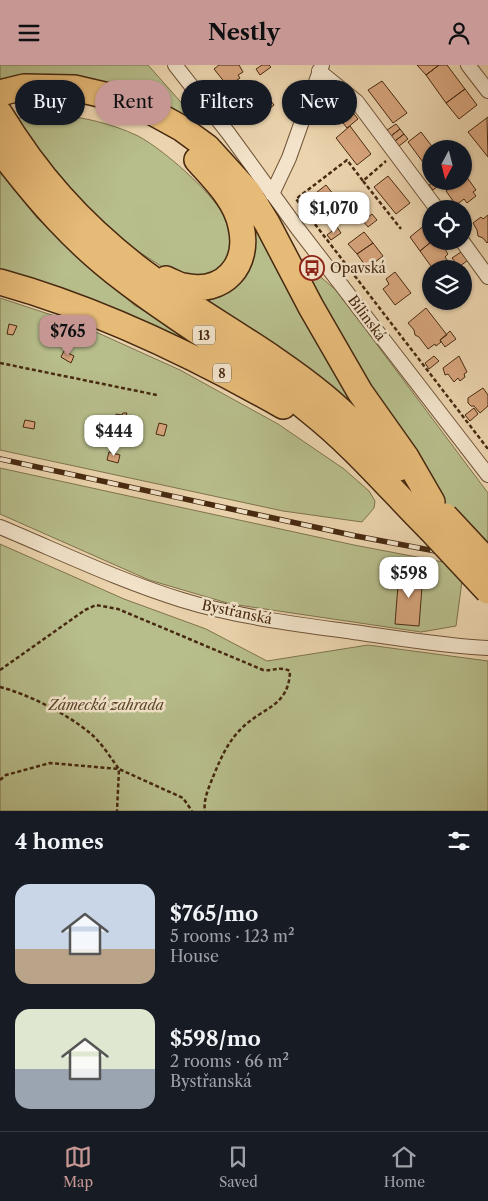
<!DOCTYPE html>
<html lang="en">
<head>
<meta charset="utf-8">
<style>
	:root { --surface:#171b24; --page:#242831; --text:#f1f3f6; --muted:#9ea1a6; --line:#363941; --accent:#c59692 }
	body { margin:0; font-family:"Libre Caslon Text",serif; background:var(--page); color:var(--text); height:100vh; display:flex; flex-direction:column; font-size:19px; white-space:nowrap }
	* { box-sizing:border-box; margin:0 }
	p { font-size:16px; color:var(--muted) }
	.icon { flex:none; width:28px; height:28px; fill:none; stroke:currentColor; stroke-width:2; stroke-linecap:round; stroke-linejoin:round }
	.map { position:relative; height:746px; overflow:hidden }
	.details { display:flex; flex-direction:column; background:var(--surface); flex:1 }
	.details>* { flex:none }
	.hud { position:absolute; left:15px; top:15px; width:459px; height:45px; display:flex; gap:10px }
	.needle { width:32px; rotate:187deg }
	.fabs { position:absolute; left:422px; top:75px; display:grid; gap:10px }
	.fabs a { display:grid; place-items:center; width:50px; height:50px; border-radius:50%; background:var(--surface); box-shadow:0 1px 4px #0004; font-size:25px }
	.price { position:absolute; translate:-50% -42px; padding:0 11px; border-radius:10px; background:#fff; color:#222; font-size:16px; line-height:32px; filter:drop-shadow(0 1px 2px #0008) }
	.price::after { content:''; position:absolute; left:50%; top:30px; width:15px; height:11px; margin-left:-8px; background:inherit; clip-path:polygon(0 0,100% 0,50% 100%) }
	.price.selected { background:var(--accent); color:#111 }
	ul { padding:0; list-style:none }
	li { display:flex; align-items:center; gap:15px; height:125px; padding:0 15px }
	li span { display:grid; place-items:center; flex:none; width:140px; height:100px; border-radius:15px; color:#555 }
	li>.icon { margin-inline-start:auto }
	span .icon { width:60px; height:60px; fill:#fffc; stroke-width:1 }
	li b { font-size:21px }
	h2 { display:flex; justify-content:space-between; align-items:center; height:60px; padding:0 15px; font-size:21px }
	.pill { padding:0 18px; border-radius:22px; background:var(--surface); box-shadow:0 1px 4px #0004; font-size:18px; line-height:45px }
	.pill.selected { background:var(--accent); color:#111 }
	header { display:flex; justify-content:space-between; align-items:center; height:65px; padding:0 15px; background:var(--accent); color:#111; font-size:22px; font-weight:700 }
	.menu { display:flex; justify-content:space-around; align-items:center; height:70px; border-top:1px solid var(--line); background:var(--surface); font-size:14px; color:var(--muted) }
	.menu a { display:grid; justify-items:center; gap:2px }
	.menu .selected { color:var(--accent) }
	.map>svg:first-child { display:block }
	.green { fill:#b7bd8b; stroke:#7f734e }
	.building { fill:#d8a57d; stroke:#472910 }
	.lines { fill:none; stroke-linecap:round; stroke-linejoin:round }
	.street-casing { stroke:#705438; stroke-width:16 }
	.highway-casing { stroke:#472910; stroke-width:28 }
	.path { stroke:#472910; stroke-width:2.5; stroke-dasharray:4 2.5; stroke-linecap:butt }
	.street { stroke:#f2e3ca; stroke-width:14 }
	.highway { stroke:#e6ba77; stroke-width:25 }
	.rail-casing { stroke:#472910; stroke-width:5.5 }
	.rail { stroke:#f2e3ca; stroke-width:4; stroke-dasharray:11; stroke-linecap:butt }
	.highway-bridge-casing { stroke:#472910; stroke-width:28; stroke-linecap:butt }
	.highway-bridge { stroke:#e6ba77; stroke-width:25 }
	.labels { text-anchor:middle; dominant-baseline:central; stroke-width:5; stroke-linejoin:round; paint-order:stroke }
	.shield { fill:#f2e3ca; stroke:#7a6148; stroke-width:1 }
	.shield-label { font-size:12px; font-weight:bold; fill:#472910 }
	.poi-label { font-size:14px; fill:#472910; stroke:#f2e3ca; text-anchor:start }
	.street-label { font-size:14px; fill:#472910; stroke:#f2e3ca }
	.park-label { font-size:14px; font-style:italic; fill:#5d4729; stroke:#f2e3ca }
</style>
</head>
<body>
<header><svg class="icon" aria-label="menu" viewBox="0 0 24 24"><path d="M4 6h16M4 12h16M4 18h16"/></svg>Nestly<svg class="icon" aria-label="person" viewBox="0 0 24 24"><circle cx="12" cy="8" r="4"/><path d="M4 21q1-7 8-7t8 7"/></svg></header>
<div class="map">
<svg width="488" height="746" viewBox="0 0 488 746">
	<rect width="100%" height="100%" fill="#ebd4ae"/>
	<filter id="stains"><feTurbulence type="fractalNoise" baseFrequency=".004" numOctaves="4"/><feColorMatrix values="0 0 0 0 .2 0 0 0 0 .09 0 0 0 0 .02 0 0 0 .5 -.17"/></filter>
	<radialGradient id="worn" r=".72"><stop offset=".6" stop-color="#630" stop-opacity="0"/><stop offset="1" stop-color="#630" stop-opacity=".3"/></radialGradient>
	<!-- green -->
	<path class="green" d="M0,0H148L194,52L217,84L165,44L0,21Z
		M49,49C79,51 111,58 138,71C165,85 227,139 233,169C233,173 228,195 225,198C222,203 216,208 211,212L175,210L105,165L69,125L14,53Z
		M0,106L37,153L134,240L188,272L233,305L0,208Z
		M248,148L354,333L351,339L201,230L214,228Z
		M298,193L336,225L488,428V487L437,429L354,297Z
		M0,233L76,258L180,305L278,359L344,404L369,426L375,436L374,443L362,457L283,446L0,385Z
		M0,403L354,480L464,501L456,561L421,567L231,539L149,515L0,449Z
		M0,479L124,534L206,564L267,596L368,580L488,596V746H0Z"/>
	<!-- building -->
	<path class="building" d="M219,0H239L243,7L238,10L240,13L231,19L229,17L226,19L214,4Z
		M262,0H269L271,2L260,10L256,4Z
		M417,0H439L426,10Z
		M439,0H447L465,24L446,38L426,10Z
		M382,16L407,48L393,58L368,25Z
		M261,23L274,40L257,53L256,51L252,53L247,47L246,48L242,43L243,42L241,36L247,31L249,32Z
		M465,24L477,40L459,54L446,38Z
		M347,40L358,54L347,63L336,49Z
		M488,52L487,53L488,92L468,67Z
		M396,59L400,64L391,71L387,65Z
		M350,61L371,89L357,100L336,73Z
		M400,64L404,69L395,76L391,71Z
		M421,67L434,84H431V108L408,77Z
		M404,69L408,74L399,81L395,76Z
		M388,111L410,138L396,149L374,122Z
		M466,111L476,125L473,127L476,131L467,138L464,134L456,140L446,126L459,116H464V113Z
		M435,116H440L442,118L433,125L429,120Z
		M326,120L348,148L333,159L312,131Z
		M372,149L377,155L368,162L363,156Z
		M488,150V177L487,178L483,173L478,171L477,165L473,158L481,152L483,154Z
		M426,159L431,161L432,176L420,186L410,172Z
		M337,162L341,168L331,175L327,170Z
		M364,167L373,178L357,189L348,179Z
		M432,176H439L445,179L446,186L448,189L445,192L447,195L437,204H433L420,186Z
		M373,178L383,191L367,203L357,189Z
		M461,187L468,195L459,202L452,193Z
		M395,207L411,228L395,240L383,224L389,219L386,214Z
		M426,243L447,270L440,275L441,277L436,281L435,279L428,284L419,272L415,270L414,265L408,258Z
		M9,259L17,261L13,270L7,269Z
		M450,266L456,274L445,282L440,275Z
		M64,286L74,291L71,298L61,292Z
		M434,291L439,296L429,304L425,298Z
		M459,291L467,307L464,309L465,312L460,316L458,313L454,317L448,309L445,310L443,303Z
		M483,323L488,330V341L480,348L474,341H471L468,338V333Z
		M474,343L478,349L470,356L465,350Z
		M123,348H127L123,358L114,356L116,349L122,350Z
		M132,352L139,354L136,365L130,362Z
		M25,355L35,357L34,364L23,362Z
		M114,356L123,358L121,365L112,363Z
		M159,358L167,360L164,371L156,369Z
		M109,387L120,390L118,398L107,395Z
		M399,507L423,509L419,561L395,559Z"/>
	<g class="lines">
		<defs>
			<path id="street" d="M175,0L229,69L298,164L488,410
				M468,0L488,26
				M319,6L357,37L437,144
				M272,129L289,93L322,0
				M462,176L488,212
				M0,462C60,487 120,516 182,535C237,552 296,559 353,567C398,573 443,581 488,583"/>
			<path id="highway" d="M0,28L24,22L74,23L121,34L152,47L181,63L207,82L248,127L267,158L311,242L360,327L406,392L432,437
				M0,49C37,110 79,157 135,201C196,248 266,283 325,332C351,354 375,378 399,403
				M0,85C38,135 75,178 126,216C186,262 253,299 311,347C355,382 391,425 430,464
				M166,214C171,216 177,220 183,221C224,230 250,200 241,161C236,135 214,114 197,95
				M0,217C98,244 195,291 283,341"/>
		</defs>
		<!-- street casing -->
		<use href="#street" class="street-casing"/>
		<!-- highway casing -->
		<use href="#highway" class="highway-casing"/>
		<!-- path -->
		<path class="path" d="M363,116L401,164
			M311,153L296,134L347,95L363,116L386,96
			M311,154L488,384
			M0,298L157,330
			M0,605L85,545L96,540L118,544L263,605C275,606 279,601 290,606C289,643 261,642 240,665C227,678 220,695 213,712C209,722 203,735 205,746
			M0,622C28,629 67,649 90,668C101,677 110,692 119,704L117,746
			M0,715L6,710L50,698L119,704L183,733L192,746"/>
		<!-- street -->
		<use href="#street" class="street"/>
		<!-- highway -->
		<use href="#highway" class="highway"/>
		<defs>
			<path id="rail" d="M0,394L356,471L488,496"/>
		</defs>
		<!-- rail casing -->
		<use href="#rail" class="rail-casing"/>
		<!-- rail -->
		<use href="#rail" class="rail"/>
		<defs>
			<path id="highway-bridge" d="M445,451L488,497
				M430,464L488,526"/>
		</defs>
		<!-- highway-bridge casing -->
		<use href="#highway-bridge" class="highway-bridge-casing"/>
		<!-- highway-bridge -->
		<use href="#highway-bridge" class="highway-bridge"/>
	</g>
	<!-- icons -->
	<defs>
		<symbol id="bus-ring" viewBox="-11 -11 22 22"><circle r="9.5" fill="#f2e3ca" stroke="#8f2418" stroke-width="1.5"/><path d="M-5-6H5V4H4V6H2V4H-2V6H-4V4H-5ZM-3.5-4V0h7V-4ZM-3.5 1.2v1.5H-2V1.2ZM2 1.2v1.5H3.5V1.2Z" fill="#8f2418"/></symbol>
	</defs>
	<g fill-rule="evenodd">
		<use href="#bus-ring" x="298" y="189" width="28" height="28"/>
	</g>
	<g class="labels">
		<!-- shield labels -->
		<g class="shield">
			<rect x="193" y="260.5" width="22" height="19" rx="4"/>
			<rect x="213" y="298.5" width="18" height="19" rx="4"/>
		</g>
		<g class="shield-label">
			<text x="204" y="270">13</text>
			<text x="222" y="308">8</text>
		</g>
		<!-- poi labels -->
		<g class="poi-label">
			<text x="330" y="203">Opavská</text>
		</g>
		<!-- street labels -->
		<g class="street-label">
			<text transform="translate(367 253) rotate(53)">Bílinská</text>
			<text transform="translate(237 547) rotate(12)">Bystřanská</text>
		</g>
		<!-- park labels -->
		<g class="park-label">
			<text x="106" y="640">Zámecká zahrada</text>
		</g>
	</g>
	<rect width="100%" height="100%" filter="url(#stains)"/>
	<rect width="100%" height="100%" fill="url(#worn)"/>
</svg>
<div class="fabs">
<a><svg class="needle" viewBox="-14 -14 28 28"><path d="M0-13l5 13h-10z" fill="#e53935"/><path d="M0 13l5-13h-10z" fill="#9ea1a6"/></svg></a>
<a><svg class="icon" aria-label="locate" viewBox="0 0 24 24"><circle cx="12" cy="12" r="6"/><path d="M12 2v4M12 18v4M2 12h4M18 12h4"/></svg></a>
<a><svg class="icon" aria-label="layers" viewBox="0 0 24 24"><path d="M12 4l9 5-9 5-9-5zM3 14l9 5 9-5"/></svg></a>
</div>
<b class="price" style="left:334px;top:169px">$1,070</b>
<b class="price selected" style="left:68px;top:292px">$765</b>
<b class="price" style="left:114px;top:392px">$444</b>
<b class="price" style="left:409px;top:534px">$598</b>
<div class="hud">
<a class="pill">Buy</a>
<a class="pill selected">Rent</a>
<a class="pill">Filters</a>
<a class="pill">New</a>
</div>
</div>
<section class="details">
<h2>4 homes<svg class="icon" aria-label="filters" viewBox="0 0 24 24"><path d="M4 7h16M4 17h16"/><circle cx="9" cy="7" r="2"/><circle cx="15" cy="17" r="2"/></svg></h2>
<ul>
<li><span style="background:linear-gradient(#c9d6e8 65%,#b9a48a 0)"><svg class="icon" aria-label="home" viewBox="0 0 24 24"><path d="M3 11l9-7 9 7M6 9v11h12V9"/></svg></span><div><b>$765/mo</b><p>5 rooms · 123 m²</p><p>House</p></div></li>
<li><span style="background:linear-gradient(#dfe7d0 60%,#9aa5b1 0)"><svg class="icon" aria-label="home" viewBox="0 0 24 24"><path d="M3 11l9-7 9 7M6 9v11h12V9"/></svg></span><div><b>$598/mo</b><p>2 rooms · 66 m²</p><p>Bystřanská</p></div></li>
</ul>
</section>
<nav class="menu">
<a class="selected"><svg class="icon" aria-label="map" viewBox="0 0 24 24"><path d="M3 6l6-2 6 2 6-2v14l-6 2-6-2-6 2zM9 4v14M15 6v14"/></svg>Map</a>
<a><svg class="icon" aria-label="saved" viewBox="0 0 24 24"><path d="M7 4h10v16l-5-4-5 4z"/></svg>Saved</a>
<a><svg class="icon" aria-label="home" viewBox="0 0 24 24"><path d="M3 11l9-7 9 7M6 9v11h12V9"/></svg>Home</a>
</nav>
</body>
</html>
